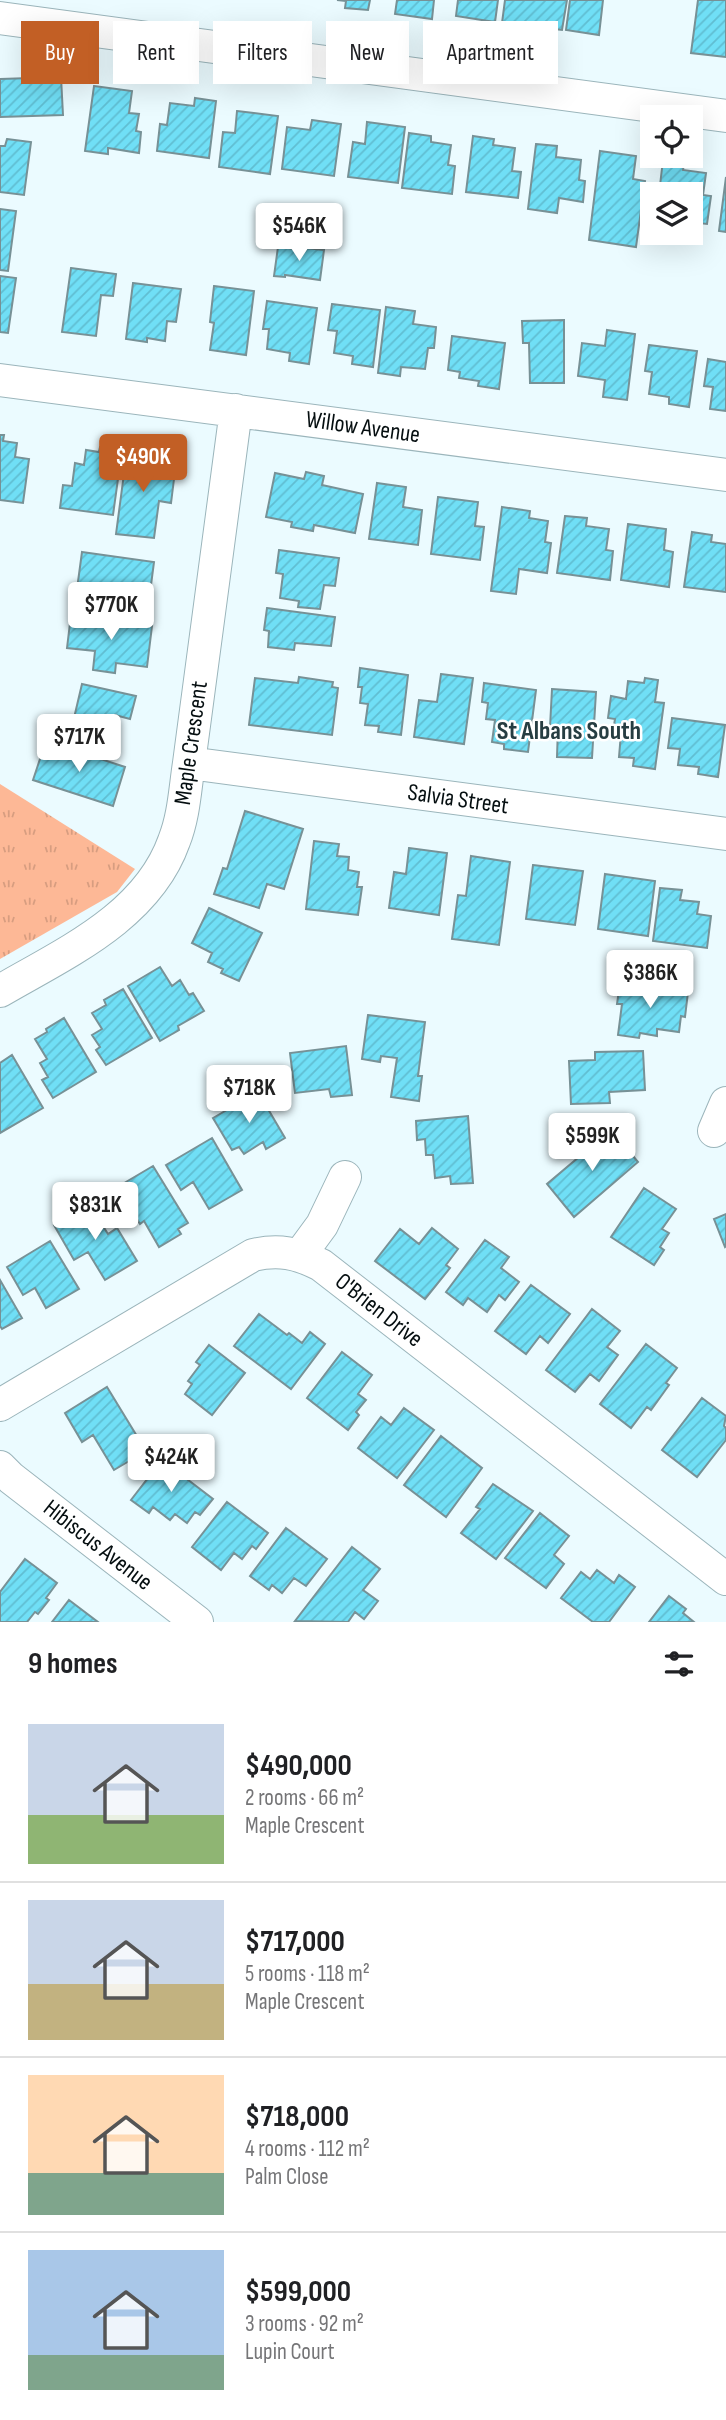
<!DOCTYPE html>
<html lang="en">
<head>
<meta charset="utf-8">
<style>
	:root { --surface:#fff; --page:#f6f6f6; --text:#202124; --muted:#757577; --line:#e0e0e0; --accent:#c25f25 }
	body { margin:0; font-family:"Sofia Sans Condensed",sans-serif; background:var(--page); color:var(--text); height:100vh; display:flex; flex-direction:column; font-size:26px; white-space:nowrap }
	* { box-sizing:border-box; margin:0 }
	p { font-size:23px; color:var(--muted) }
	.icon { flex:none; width:38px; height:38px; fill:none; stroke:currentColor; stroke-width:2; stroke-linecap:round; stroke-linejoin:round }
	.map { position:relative; height:1622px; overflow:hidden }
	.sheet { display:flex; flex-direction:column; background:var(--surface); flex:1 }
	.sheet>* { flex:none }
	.guide { position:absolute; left:21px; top:21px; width:684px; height:63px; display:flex; gap:14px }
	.buttons { position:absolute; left:640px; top:105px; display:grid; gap:14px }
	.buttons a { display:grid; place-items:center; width:63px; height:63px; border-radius:0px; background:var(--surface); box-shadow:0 7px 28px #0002; font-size:35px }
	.price { position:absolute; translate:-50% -60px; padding:0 16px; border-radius:7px; background:#fff; color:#222; font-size:23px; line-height:46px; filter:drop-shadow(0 2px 4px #0008) }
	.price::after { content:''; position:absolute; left:50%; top:42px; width:21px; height:16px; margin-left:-10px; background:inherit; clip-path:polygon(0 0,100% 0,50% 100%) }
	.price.on { background:var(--accent); color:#fff }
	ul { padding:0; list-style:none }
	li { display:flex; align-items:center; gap:21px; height:175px; padding:0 28px }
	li+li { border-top:2px solid var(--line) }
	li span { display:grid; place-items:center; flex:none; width:196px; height:140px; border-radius:0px; color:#555 }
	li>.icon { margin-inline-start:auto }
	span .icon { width:84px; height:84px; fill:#fffc; stroke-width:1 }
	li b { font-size:30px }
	h2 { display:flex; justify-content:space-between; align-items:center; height:84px; padding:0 28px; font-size:30px }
	.chip { padding:0 24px; border-radius:0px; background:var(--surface); box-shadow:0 7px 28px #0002; font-size:24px; line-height:63px }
	.chip.on { background:var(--accent); color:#fff }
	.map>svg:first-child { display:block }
	.park { fill:url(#park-tufts) }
	.building { fill:url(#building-hatch); stroke:#779196; stroke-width:2 }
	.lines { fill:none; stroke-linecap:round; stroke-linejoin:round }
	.street-casing { stroke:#9bb5bb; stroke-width:34 }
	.street { stroke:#fff; stroke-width:32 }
	.labels { text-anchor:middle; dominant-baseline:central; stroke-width:5; stroke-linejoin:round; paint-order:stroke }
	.street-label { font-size:24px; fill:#050e10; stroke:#fff }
	.neighbourhood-label { font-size:26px; font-weight:bold; fill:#263d42; stroke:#fff }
</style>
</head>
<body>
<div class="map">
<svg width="726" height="1622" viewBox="0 0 726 1622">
	<defs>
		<pattern id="park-tufts" width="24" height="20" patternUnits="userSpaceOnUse" patternTransform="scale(1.75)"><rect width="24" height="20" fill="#fdb896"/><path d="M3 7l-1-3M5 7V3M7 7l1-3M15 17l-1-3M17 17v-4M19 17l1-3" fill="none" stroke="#d79d80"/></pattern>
		<pattern id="building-hatch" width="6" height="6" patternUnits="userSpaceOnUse" patternTransform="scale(1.75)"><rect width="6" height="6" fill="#70dff6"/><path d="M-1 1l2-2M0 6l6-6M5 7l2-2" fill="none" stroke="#60bed2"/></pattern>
	</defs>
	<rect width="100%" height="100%" fill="#ebfbff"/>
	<!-- park -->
	<path class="park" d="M0,784L135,869L117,892L0,959Z"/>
	<!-- building -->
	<path class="building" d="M337,0H370L368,10L345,8L346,1Z
		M397,0H434L432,19L395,14Z
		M458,0H498L495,22L456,16Z
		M505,0H567L562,30L502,23Z
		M570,0H603L599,35L566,30Z
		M698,0H726V57L691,53Z
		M61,77L63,115L0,117V79Z
		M94,86L132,91L129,113L139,114L136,131L141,132L139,153L108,148V154L85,151Z
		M195,98L216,101L209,158L157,151L160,124L167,125L170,103L194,106Z
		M237,111L278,116L270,174L219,167L223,132L235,133Z
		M312,120L341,124L334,176L282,169L287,127L310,130Z
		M367,122L405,127L398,183L348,177L353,142L365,144Z
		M409,133L431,136V142L451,145L448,165L455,166L452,194L402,188Z
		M473,136L494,139L493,145L515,148L512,171L521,172L518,198L466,192Z
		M7,139L31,142L24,195L0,192V146H5Z
		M536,144L557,146L556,157L581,160L579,180L585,181L583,202L559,198L557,213L528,209Z
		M600,151L636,156L633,179L645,181L636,247L589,240Z
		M663,160L684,163L683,170L706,173L703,195L711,196L707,224L691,222V194H659Z
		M726,177V232L719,231Z
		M0,209L16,211L8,271L0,270Z
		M278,247L305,250L306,248L324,250L320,280L285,275V277L274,276Z
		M71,268L116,274L113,296L101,295L96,336L62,332Z
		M0,276L16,278L8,333L0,332Z
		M133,283L181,289L176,322L167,321L165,341L147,338V342L126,339Z
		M214,286L254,291L246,355L210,350L214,323L210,322Z
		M267,301L317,308L309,364L289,361L290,353L267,349L269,329H263Z
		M332,304L380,310L373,367L352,364L353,356L334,353L337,331L328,330Z
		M386,307L415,311L413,324L436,327L434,348H428L425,369L401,367L400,376L378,373Z
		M564,320V383H530L529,343H523L522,321Z
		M607,330L635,334L627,400L603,397L605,380L578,376L582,343L605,346Z
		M452,336L505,343L499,389L478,386L479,381L459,378L460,372L448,370Z
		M649,345L697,351L689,407L669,404V397L649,394L652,372L645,371Z
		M708,359L726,362V411L710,409L713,387L704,386Z
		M0,435H4L3,441L17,443L15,457L29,459L23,503L0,500Z
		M100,447L122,450L113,515L60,508L63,485L72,486L75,463L84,465L86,450L99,452Z
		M127,451L165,456L162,478L174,479L171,503L159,501L154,538L116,534Z
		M306,472L324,476L322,485L363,494L355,533L314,525L313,531L291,527L292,522L266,517L275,473L304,479Z
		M377,483L406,487L403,507L422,510L418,545L369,539Z
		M438,497L478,502L475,526L484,527L480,560L431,554Z
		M502,507L530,511L529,518L548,521L545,542L551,543L547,573L519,569L516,594L491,591Z
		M565,516L587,518L586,526L609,529L606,550L613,551L610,580L557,573Z
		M628,524L666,529L664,550L673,552L669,587L621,580Z
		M692,532L712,535L711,542L726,544V592L684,587Z
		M279,550L339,558L335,586L324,585L320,609L298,607L299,601L280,598L283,574L276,573Z
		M82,552L154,562L151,585L141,583L138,607L116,603L115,609L75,604Z
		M267,608L335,617L331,646L295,643L294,650L268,647L269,631L264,630Z
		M71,615L152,626L147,667L116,663L115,673L93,670L95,651L67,648Z
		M360,668L408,675L401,735L378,732L379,726L365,725L368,704L360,703L362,687H358Z
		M441,674L473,678L464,744L414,737L419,700L437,702Z
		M299,677L333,682L332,687L338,688L332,735L249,725L255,678L298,683Z
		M645,678L658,680L655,702L664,703L655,769L633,766L634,758L619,757L621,733L613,732L615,719L608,718L611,696L626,699L628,681L644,683Z
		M484,683L536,690L528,752L504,749V744L492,742L495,720L486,719L488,703L482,702Z
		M82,684L136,696L130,719L115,715L108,744L70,735Z
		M552,689L596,692L592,758L557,757L558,727H550Z
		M672,718L725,725L718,777L698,774L699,767L678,765L680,749L668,748Z
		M46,741L125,767L113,806L33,780Z
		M245,811L303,829L284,889L267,884L259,908L214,894L223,868L227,869Z
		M314,841L339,844L337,856L349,857L348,870L359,872L357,887H362L358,915L306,909Z
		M409,848L447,853L439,915L389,908L394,872L406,874Z
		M471,856L510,862L499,945L452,939L458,895L466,896Z
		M533,865L583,871L575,925L526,919Z
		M605,874L655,881L648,936L598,929Z
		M660,888L682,890L680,900L699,902L697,914L711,916L707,948L653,941Z
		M209,908L262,933L239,981L221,973L223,969L208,962L212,953L192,943Z
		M160,967L172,986L180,980L189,995L193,993L204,1011L178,1026L179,1030L160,1041L128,986Z
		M620,983L688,992L685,1017L681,1016L679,1032L657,1029V1036L640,1033L639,1038L618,1035L622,1004H617Z
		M123,989L152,1038L106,1065L96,1050L100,1047L92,1035L102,1029L92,1013L106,1005L104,1000Z
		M368,1015L425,1022L418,1076H422L419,1101L391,1097L397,1058L381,1056L380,1062L362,1059Z
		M64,1018L96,1072L53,1098L42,1080L48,1077L40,1063L47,1059L35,1039L47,1032L46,1029Z
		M346,1046L352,1095L331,1097L329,1089L295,1093L290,1053Z
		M643,1051L645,1090L609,1092L610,1103L571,1104L569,1061L595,1060V1052Z
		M12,1055L43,1108L0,1133V1063Z
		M258,1092L285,1138L266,1149L263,1142L244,1154L239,1147L232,1150L213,1118Z
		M468,1116L473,1183L451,1184L450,1176L435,1178L433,1155H426L425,1139L417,1140L416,1121Z
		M611,1130L638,1162L574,1217L547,1184Z
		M212,1138L242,1190L209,1209L193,1182L181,1190L166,1165Z
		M153,1166L188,1223L178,1229L181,1234L159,1247L144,1221L140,1224L129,1206L120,1211L109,1192Z
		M644,1188L676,1209L662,1229L669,1233L660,1247L664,1250L654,1265L611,1237Z
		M89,1204L108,1234L117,1228L137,1261L105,1280L88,1252L74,1260L54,1225Z
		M726,1214V1246L725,1247L714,1219Z
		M432,1228L458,1249L446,1265L450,1268L425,1299L375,1261L400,1229L419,1244Z
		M485,1240L509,1257L501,1268L519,1282L505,1300L499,1295L487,1312L468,1298L463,1305L446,1292Z
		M50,1241L79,1289L46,1308L35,1288L23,1295L7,1267Z
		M0,1280L22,1318L2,1329L0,1326Z
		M531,1285L570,1314L548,1343L540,1336L526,1354L495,1331Z
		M592,1309L620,1331L607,1347L618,1355L599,1381L590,1374L575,1392L546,1370Z
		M259,1314L287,1335L289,1333L302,1343L310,1332L325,1344L291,1389L234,1346Z
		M646,1344L677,1368L666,1383L669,1385L651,1410L647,1407L631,1428L600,1404Z
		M209,1345L245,1373L212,1415L185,1394L192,1384L188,1381L200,1365L196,1362Z
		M342,1352L372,1375L358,1394L366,1400L356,1412L359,1415L348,1430L307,1398Z
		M107,1387L146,1451L114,1470L93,1435L82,1442L65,1413Z
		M702,1398L726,1416L724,1426L726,1428V1440L697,1477L662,1450Z
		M404,1408L434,1430L397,1478L358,1448L381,1417L391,1425Z
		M441,1436L482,1468L446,1517L404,1485Z
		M162,1460L213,1499L200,1515L195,1512L187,1523L175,1514L170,1520L153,1507L149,1513L131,1500Z
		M493,1484L533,1511L496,1559L461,1533L480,1509L476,1507Z
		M227,1502L268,1533L256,1549L252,1546L242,1559L234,1553L221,1570L192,1547Z
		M540,1513L569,1536L554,1555L564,1564L546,1588L505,1558Z
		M286,1528L327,1559L306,1586L294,1578L282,1593L272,1585L269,1590L250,1576Z
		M352,1547L380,1569L363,1590L378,1601L364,1619L355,1612L348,1622L295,1621Z
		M25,1559L57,1583L46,1598L49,1600L38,1614L35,1612L27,1622H0V1592Z
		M597,1570L614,1583L619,1575L635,1587L609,1622H593L561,1598L581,1572L590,1579Z
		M669,1596L686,1609L683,1613L694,1622H649Z
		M69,1600L98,1622H52Z"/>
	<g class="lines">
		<defs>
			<path id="street" d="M0,18L726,116
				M0,380L726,475
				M189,763L726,834
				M0,991C65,953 147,917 174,841C184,816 185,789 189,763L236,410
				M714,1131L726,1103
				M300,1255L322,1225L345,1177
				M0,1405L253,1255C279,1249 297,1253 321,1265L726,1579
				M0,1467L11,1478L197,1622"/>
		</defs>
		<!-- street casing -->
		<use href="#street" class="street-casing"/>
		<!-- street -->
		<use href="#street" class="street"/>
	</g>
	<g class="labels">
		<!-- street labels -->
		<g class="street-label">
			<text transform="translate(363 427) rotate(8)">Willow Avenue</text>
			<text transform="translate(191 743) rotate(-82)">Maple Crescent</text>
			<text transform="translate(458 799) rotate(8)">Salvia Street</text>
			<text transform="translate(379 1310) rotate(38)">O'Brien Drive</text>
			<text transform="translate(98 1545) rotate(38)">Hibiscus Avenue</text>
		</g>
		<!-- neighbourhood labels -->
		<g class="neighbourhood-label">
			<text x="569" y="731">St Albans South</text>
		</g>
	</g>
</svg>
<div class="buttons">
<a><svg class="icon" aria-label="locate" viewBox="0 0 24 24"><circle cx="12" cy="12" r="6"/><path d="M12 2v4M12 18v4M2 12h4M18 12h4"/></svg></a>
<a><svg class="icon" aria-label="layers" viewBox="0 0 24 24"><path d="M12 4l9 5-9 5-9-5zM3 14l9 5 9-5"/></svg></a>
</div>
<b class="price" style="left:299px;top:263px">$546K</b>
<b class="price on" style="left:143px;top:494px">$490K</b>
<b class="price" style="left:111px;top:642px">$770K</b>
<b class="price" style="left:79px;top:774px">$717K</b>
<b class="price" style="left:650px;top:1010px">$386K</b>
<b class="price" style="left:249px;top:1125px">$718K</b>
<b class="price" style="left:592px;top:1173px">$599K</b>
<b class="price" style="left:95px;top:1242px">$831K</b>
<b class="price" style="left:171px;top:1494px">$424K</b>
<div class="guide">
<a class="chip on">Buy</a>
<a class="chip">Rent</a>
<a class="chip">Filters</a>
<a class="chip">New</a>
<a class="chip">Apartment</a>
</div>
</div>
<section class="sheet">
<h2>9 homes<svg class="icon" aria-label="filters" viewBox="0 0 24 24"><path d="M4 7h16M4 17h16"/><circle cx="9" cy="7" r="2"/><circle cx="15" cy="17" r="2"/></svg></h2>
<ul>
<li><span style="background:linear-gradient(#c9d6e8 65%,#8fb573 0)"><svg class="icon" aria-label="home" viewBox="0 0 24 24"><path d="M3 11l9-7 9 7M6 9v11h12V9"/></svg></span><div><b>$490,000</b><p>2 rooms · 66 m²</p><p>Maple Crescent</p></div></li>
<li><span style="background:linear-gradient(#c9d6e8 60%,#c2b280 0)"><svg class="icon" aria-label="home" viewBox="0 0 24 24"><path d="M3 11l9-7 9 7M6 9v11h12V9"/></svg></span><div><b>$717,000</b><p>5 rooms · 118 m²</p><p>Maple Crescent</p></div></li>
<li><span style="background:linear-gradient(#ffd9b3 70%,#7fa58c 0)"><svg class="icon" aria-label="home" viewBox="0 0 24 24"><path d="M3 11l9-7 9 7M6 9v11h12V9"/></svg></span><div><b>$718,000</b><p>4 rooms · 112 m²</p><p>Palm Close</p></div></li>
<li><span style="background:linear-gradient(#a9c7e8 75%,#7fa58c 0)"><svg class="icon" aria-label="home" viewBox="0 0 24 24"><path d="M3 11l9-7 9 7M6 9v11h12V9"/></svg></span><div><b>$599,000</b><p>3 rooms · 92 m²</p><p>Lupin Court</p></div></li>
</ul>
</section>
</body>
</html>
